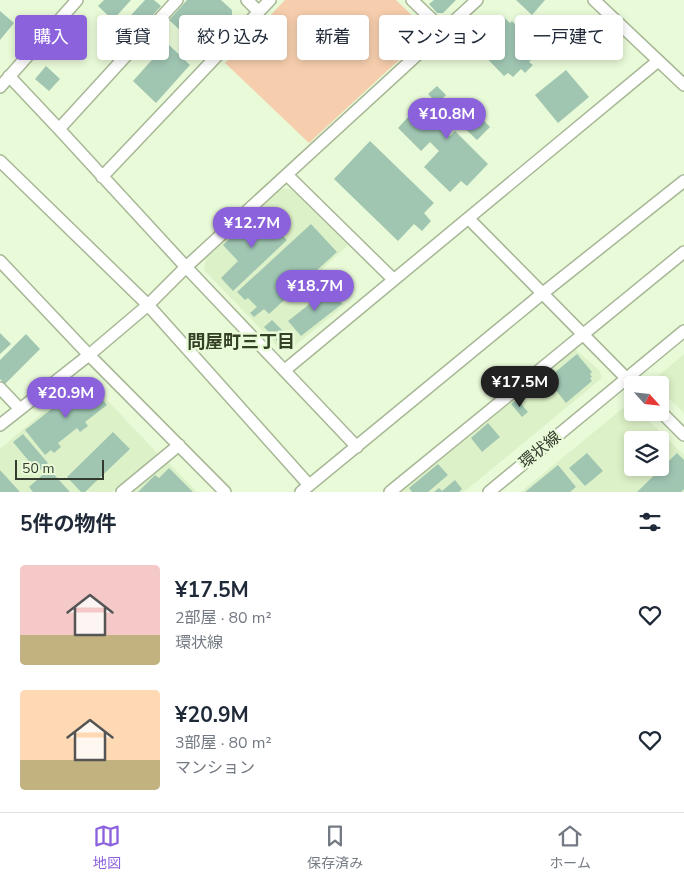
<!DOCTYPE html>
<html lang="ja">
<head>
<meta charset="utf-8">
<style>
	:root { --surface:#fff; --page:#f6f6f7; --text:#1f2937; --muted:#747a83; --line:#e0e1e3; --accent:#8b62dc }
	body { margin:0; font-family:"Nunito Sans","Noto Sans JP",sans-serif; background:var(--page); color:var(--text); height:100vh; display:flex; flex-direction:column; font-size:19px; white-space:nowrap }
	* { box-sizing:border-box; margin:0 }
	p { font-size:16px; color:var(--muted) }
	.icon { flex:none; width:28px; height:28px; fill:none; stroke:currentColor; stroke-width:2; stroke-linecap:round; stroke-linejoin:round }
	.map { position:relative; height:492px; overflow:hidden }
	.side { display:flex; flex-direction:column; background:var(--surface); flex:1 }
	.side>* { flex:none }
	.guide { position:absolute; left:15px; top:15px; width:655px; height:45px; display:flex; gap:10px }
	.needle { width:32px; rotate:117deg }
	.fabs { position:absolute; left:624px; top:376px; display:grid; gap:10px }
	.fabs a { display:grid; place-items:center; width:45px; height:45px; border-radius:5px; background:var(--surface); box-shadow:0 2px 8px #0003; font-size:25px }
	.scale { position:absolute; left:15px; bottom:12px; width:89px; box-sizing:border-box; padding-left:5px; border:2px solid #343b2e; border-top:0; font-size:14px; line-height:18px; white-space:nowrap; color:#343b2e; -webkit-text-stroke:4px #e9fad8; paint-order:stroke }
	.price { position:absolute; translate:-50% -42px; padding:0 11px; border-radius:18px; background:var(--accent); color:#fff; font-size:16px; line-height:32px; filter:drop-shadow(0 1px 2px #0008) }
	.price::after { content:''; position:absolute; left:50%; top:30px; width:15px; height:11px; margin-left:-8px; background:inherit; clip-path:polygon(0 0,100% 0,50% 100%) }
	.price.selected { background:#222; color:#fff }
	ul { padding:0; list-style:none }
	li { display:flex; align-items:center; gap:15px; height:125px; padding:0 20px }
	li span { display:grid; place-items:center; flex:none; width:140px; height:100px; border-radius:5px; color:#555 }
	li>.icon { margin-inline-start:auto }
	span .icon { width:60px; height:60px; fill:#fffc; stroke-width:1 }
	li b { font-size:21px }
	h2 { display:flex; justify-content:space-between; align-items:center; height:60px; padding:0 20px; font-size:21px }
	.chip { padding:0 18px; border-radius:5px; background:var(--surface); box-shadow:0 2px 8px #0003; font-size:18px; line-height:45px }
	.chip.selected { background:var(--accent); color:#fff }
	.tab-bar { display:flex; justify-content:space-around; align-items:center; height:70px; border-top:1px solid var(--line); background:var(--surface); font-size:14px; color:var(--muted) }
	.tab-bar a { display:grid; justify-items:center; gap:2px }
	.tab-bar .selected { color:var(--accent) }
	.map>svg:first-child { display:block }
	.built { fill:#ddf1c8; fill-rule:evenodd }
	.green { fill:#f6cead }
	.building { fill:#a0c6b2 }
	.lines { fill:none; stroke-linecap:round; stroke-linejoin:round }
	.minor-casing { stroke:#a7b796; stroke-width:14 }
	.minor { stroke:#fff; stroke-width:11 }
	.labels { text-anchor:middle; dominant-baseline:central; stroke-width:5; stroke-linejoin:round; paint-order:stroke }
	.street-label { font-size:16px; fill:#343b2e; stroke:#e9fad8 }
	.neighbourhood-label { font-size:18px; font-weight:bold; fill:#344125; stroke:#e9fad8 }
</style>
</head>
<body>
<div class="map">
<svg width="684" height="492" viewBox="0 0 684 492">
	<rect width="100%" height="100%" fill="#e9fad8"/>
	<!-- built -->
	<path class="built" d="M281,189H291L348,245L319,272L345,305L292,348L278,347L204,270L206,258Z
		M574,348L599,370L602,378L464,492H398Z
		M684,354V413L660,390L659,385V375Z
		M76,384L93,385L158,454L112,492H0V449Z
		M623,408H632V412L641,413L684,455V492H521ZM632,440H660V468H632Z
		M168,462L197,492H132Z"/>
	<!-- green -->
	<path class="green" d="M285,0H396L424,27V37L309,143L225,63Z"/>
	<!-- building -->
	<path class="building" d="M104,0H131L113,20L98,6Z
		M145,0H154L161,6L133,37L121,26Z
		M187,0H221L232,10V21L204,52L169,20Z
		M434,0H456L443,13H437L429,4Z
		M516,0H545L532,15Z
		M0,11L14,23L0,40Z
		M503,16L510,23L512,21L540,51L529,62L533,65L525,73L521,69L513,77L508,73L504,76L475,46L482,39L479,37L496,21L497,22Z
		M167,43L190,65L156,103L133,81Z
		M46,66L60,79L49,91L35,79Z
		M566,70L589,97L558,123L535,95Z
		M437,86L446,95L439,102L454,116L467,103L490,127L477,140L458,122L452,128L447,124L442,129L450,136L455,131L488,164L467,186L461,181L450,192L424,167L439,151L430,142L421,151L398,128L420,104L424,108L433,99L428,94Z
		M370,141L434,203L424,213L431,221L422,231L414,224L398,241L334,179Z
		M259,211L287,240L233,291L221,278L238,261L223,245Z
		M311,224L337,252L269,314L264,309L254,317L250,313L257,307L248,298L245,300L237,292Z
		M330,288L342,304L301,336L288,321Z
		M272,320L293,341L290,347L282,346L264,327Z
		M0,333L11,344L0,354Z
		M26,334L40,349L5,384L0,379V360Z
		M577,354L592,372L590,374L592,377L590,378L592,381L566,403L547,379Z
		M78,388H94L107,405L85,422L88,426L80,432L77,428L58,443L61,447L54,453L51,450L45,455L25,430Z
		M517,399L528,412L522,417L511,404Z
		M488,423L500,437L482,452L471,438Z
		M113,432L130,449L85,492H81L67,477Z
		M23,434L48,463L38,472L13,442Z
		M587,453L603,471L585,486L569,468Z
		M677,453L684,460V489L681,492H637Z
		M438,464L448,475L428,492H412L409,488Z
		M558,465L576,487L570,492H525Z
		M169,468L193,492H138L155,475L159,478Z
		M49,469L70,492H33L29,487Z
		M0,470L20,492H0Z
		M455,480L462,489L459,492H434L439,488L442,491Z"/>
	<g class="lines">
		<defs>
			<path id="minor" d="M247,0L259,12
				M412,0L443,30
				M594,0L684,85
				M9,76L59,129L186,267L357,447
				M0,87L77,0
				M59,129L177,0
				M0,161L148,305L309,485
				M287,175L393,279
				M102,177L270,0
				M469,219L633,385
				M0,261L89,355L225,492
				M285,370L658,61
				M0,388L19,408
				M660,411L684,435
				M0,425L89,355L148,305L186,267L477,0
				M122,492L179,445
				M301,492L543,293L684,181
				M390,492L684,252
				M489,492L684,331"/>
		</defs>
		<!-- minor casing -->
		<use href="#minor" class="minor-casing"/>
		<!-- minor -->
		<use href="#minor" class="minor"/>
	</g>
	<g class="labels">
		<!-- street labels -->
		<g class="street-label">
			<text transform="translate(540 450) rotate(-39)">環状線</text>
		</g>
		<!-- neighbourhood labels -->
		<g class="neighbourhood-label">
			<text x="241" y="342">問屋町三丁目</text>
		</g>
	</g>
</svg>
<div class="fabs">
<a><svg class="needle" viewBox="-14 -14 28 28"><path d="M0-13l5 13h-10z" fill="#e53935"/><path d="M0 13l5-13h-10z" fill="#747a83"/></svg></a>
<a><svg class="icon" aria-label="layers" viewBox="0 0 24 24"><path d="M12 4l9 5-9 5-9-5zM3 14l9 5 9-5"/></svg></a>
</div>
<div class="scale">50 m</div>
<b class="price" style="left:447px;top:140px">¥10.8M</b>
<b class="price" style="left:252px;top:249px">¥12.7M</b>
<b class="price" style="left:315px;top:312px">¥18.7M</b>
<b class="price selected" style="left:520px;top:408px">¥17.5M</b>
<b class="price" style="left:66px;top:419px">¥20.9M</b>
<div class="guide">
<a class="chip selected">購入</a>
<a class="chip">賃貸</a>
<a class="chip">絞り込み</a>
<a class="chip">新着</a>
<a class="chip">マンション</a>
<a class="chip">一戸建て</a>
</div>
</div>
<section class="side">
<h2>5件の物件<svg class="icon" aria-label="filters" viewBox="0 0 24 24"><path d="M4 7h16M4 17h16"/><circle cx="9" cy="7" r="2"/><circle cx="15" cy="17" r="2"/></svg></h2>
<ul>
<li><span style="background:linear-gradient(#f6c9c9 70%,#c2b280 0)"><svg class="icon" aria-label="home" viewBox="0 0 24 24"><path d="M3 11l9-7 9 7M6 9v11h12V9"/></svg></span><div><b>¥17.5M</b><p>2部屋 · 80 m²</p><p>環状線</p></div><svg class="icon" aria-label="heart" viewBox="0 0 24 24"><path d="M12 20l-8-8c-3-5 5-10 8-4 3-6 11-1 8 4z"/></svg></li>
<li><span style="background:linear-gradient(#ffd9b3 70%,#c2b280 0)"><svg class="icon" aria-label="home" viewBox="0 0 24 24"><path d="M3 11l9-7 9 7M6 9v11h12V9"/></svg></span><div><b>¥20.9M</b><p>3部屋 · 80 m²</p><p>マンション</p></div><svg class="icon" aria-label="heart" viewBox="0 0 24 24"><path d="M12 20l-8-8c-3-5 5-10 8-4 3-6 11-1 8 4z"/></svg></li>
</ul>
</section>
<nav class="tab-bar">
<a class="selected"><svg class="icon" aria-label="map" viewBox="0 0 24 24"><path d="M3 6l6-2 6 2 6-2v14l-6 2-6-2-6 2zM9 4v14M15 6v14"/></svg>地図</a>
<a><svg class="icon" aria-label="saved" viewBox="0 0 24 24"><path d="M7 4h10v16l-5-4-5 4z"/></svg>保存済み</a>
<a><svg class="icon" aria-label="home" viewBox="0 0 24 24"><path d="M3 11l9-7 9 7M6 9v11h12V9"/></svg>ホーム</a>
</nav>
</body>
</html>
